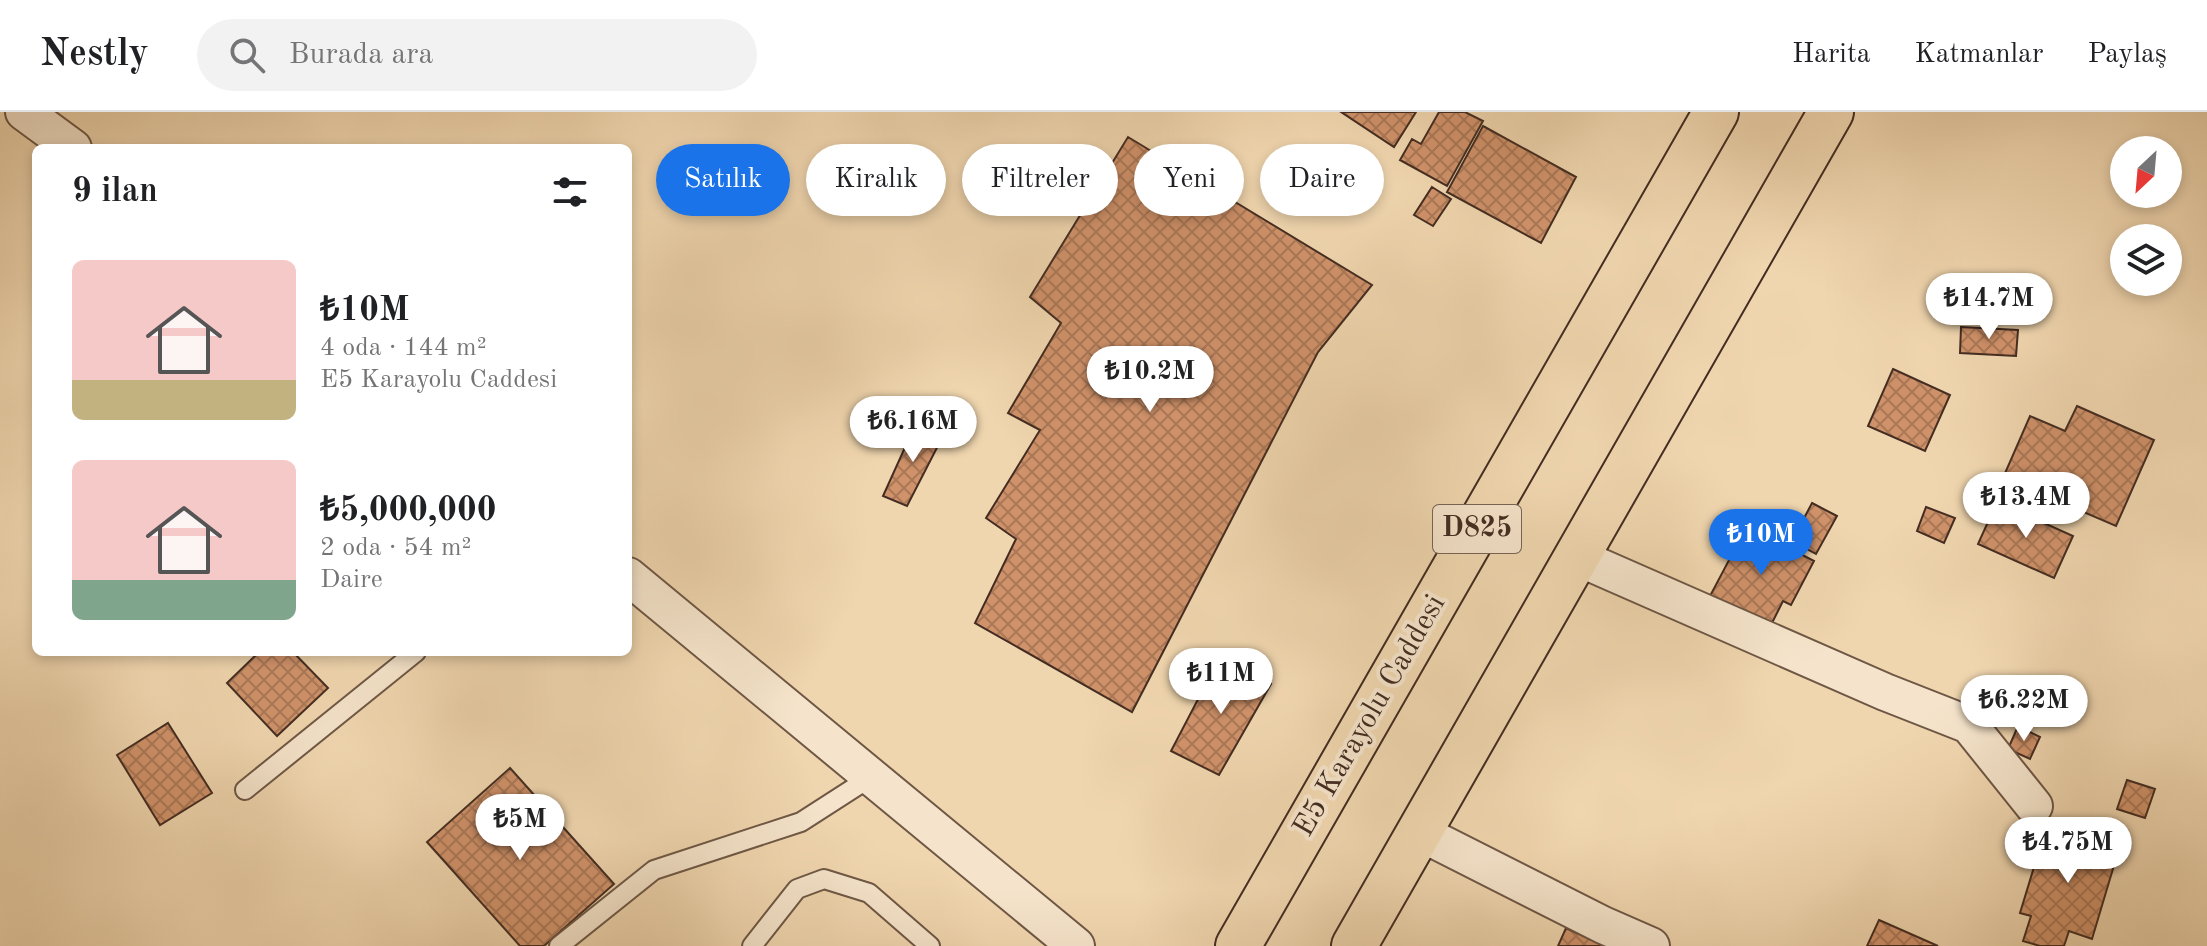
<!DOCTYPE html>
<html lang="tr">
<head>
<meta charset="utf-8">
<style>
	:root { --surface:#fff; --page:#f2f2f2; --text:#202124; --muted:#757577; --line:#e0e0e0; --accent:#1a73e8 }
	body { margin:0; font-family:"Old Standard TT",serif; background:var(--page); color:var(--text); height:100vh; display:flex; flex-direction:column; font-size:30px; white-space:nowrap }
	* { box-sizing:border-box; margin:0 }
	p { font-size:26px; color:var(--muted) }
	.icon { flex:none; width:44px; height:44px; fill:none; stroke:currentColor; stroke-width:2; stroke-linecap:round; stroke-linejoin:round }
	.map { position:relative; flex:1; overflow:hidden }
	.panel { position:absolute; left:32px; top:32px; width:600px; height:512px; display:flex; flex-direction:column; background:var(--surface); border-radius:12px; box-shadow:0 4px 12px #0003 }
	.panel>* { flex:none }
	.hud { position:absolute; left:656px; top:32px; width:760px; height:72px; display:flex; gap:16px }
	.needle { width:52px; rotate:206deg }
	.controls { position:absolute; left:2110px; top:24px; display:grid; gap:16px }
	.controls a { display:grid; place-items:center; width:72px; height:72px; border-radius:50%; background:var(--surface); box-shadow:0 4px 12px #0003; font-size:40px }
	.price { position:absolute; translate:-50% -68px; padding:0 18px; border-radius:28px; background:#fff; color:#222; font-size:26px; line-height:52px; filter:drop-shadow(0 2px 4px #0008) }
	.price::after { content:''; position:absolute; left:50%; top:48px; width:24px; height:18px; margin-left:-12px; background:inherit; clip-path:polygon(0 0,100% 0,50% 100%) }
	.price.active { background:var(--accent); color:#fff }
	ul { padding:0; list-style:none }
	li { display:flex; align-items:center; gap:24px; height:200px; padding:0 40px }
	li span { display:grid; place-items:center; flex:none; width:224px; height:160px; border-radius:12px; color:#555 }
	li>.icon { margin-inline-start:auto }
	span .icon { width:96px; height:96px; fill:#fffc; stroke-width:1 }
	li b { font-size:34px }
	h2 { display:flex; justify-content:space-between; align-items:center; height:96px; padding:0 40px; font-size:34px }
	.chip { padding:0 28px; border-radius:36px; background:var(--surface); box-shadow:0 4px 12px #0003; font-size:28px; line-height:72px }
	.chip.active { background:var(--accent); color:#fff }
	header { display:flex; align-items:center; gap:48px; box-sizing:border-box; height:112px; padding:0 40px; background:var(--surface); border-bottom:2px solid var(--line) }
	header strong { font-size:38px }
	nav { display:flex; gap:44px; margin-inline-start:auto; font-size:28px }
	.search { width:560px; height:72px; background:var(--page); display:flex; align-items:center; gap:20px; box-sizing:border-box; padding:0 28px; border-radius:44px; color:var(--muted); font-size:30px }
	.map>svg:first-child { display:block }
	.building { fill:url(#building-cross-hatch); stroke:#432d22; stroke-width:2 }
	.lines { fill:none; stroke-linecap:round; stroke-linejoin:round }
	.service-casing { stroke:#6e5745; stroke-width:22 }
	.minor-casing { stroke:#6e5745; stroke-width:40 }
	.trunk-casing { stroke:#432d22; stroke-width:48 }
	.service { stroke:#f5e4cb; stroke-width:18 }
	.minor { stroke:#f5e4cb; stroke-width:36 }
	.trunk { stroke:#f0d6af; stroke-width:44 }
	.labels { text-anchor:middle; dominant-baseline:central; stroke-width:8; stroke-linejoin:round; paint-order:stroke }
	.shield { fill:#f5e4cb; stroke:#786455; stroke-width:2 }
	.shield-label { font-size:28px; font-weight:bold; fill:#432d22 }
	.street-label { font-size:30px; fill:#432d22; stroke:#f5e4cb }
</style>
</head>
<body>
<header>
<strong>Nestly</strong>
<div class="search"><svg class="icon" aria-label="search" viewBox="0 0 24 24"><circle cx="10" cy="10" r="6"/><path d="M15 15l6 6"/></svg>Burada ara</div>
<nav><a>Harita</a><a>Katmanlar</a><a>Paylaş</a></nav>
</header>
<div class="map">
<svg width="2207" height="834" viewBox="0 0 2207 834">
	<defs>
		<pattern id="building-cross-hatch" width="8" height="8" patternUnits="userSpaceOnUse" patternTransform="scale(2)"><rect width="8" height="8" fill="#d0926a"/><path d="M0 0l8 8M0 8l8-8" fill="none" stroke="#aa7857"/></pattern>
	</defs>
	<rect width="100%" height="100%" fill="#f0d6af"/>
	<filter id="stains"><feTurbulence type="fractalNoise" baseFrequency=".0025" numOctaves="4"/><feColorMatrix values="0 0 0 0 .2 0 0 0 0 .09 0 0 0 0 .02 0 0 0 .5 -.17"/></filter>
	<radialGradient id="worn" r=".72"><stop offset=".6" stop-color="#630" stop-opacity="0"/><stop offset="1" stop-color="#630" stop-opacity=".3"/></radialGradient>
	<!-- building -->
	<path class="building" d="M1341,0H1416L1394,35Z
		M1439,0H1465L1483,9L1447,74L1400,48L1412,27L1421,32Z
		M1483,14L1576,65L1541,131L1447,80Z
		M1128,25L1372,173L1318,240L1132,600L975,511L1016,427L986,406L1040,318L1008,301L1061,211L1030,185Z
		M1432,75L1451,87L1433,114L1414,103Z
		M1961,215L2018,218L2016,244L1960,241Z
		M1893,257L1950,283L1925,339L1868,314Z
		M2077,294L2154,328L2116,414L2065,392L2061,402L1999,375L2030,304L2065,319Z
		M916,311L943,324L907,394L883,384Z
		M1997,390L2073,424L2054,466L1978,432Z
		M1812,391L1837,404L1816,442L1792,429Z
		M1926,395L1955,406L1944,431L1917,419Z
		M1747,414L1814,449L1791,493L1783,489L1770,515L1710,484Z
		M259,540H293L328,576L277,624L227,571Z
		M1220,545L1271,572L1219,663L1171,639Z
		M168,611L212,681L160,713L117,643Z
		M2018,614L2040,625L2030,647L2008,637Z
		M510,656L614,772L544,834H520L427,730Z
		M2127,668L2155,677L2145,706L2117,697Z
		M2048,709L2121,730L2092,827L2069,819L2064,834H2040L2023,829L2031,804L2020,801Z
		M1879,808L1938,834H1867Z
		M1566,816L1605,834H1558Z"/>
	<g class="lines">
		<defs>
			<path id="service" d="M245,678L416,540
				M559,834L654,758L801,710L871,665
				M752,834L797,777L824,767L869,781L930,834"/>
			<path id="minor" d="M24,0L73,36
				M1577,445L1885,580L1969,613L2034,694
				M628,464L1076,834
				M1419,720L1603,813L1651,834"/>
			<path id="trunk" d="M1238,834L1716,0
				M1354,834L1831,0"/>
		</defs>
		<!-- service casing -->
		<use href="#service" class="service-casing"/>
		<!-- minor casing -->
		<use href="#minor" class="minor-casing"/>
		<!-- trunk casing -->
		<use href="#trunk" class="trunk-casing"/>
		<!-- service -->
		<use href="#service" class="service"/>
		<!-- minor -->
		<use href="#minor" class="minor"/>
		<!-- trunk -->
		<use href="#trunk" class="trunk"/>
	</g>
	<g class="labels">
		<!-- shield labels -->
		<rect class="shield" x="1433" y="393" width="88" height="48" rx="6"/>
		<g class="shield-label">
			<text x="1477" y="417">D825</text>
		</g>
		<!-- street labels -->
		<g class="street-label">
			<text transform="translate(1370 604) rotate(-60)">E5 Karayolu Caddesi</text>
		</g>
	</g>
	<rect width="100%" height="100%" filter="url(#stains)"/>
	<rect width="100%" height="100%" fill="url(#worn)"/>
</svg>
<div class="controls">
<a><svg class="needle" viewBox="-14 -14 28 28"><path d="M0-13l5 13h-10z" fill="#e53935"/><path d="M0 13l5-13h-10z" fill="#757577"/></svg></a>
<a><svg class="icon" aria-label="layers" viewBox="0 0 24 24"><path d="M12 4l9 5-9 5-9-5zM3 14l9 5 9-5"/></svg></a>
</div>
<b class="price" style="left:1989px;top:229px">₺14.7M</b>
<b class="price" style="left:1150px;top:302px">₺10.2M</b>
<b class="price" style="left:913px;top:352px">₺6.16M</b>
<b class="price" style="left:2026px;top:428px">₺13.4M</b>
<b class="price active" style="left:1761px;top:465px">₺10M</b>
<b class="price" style="left:1221px;top:604px">₺11M</b>
<b class="price" style="left:2024px;top:631px">₺6.22M</b>
<b class="price" style="left:520px;top:750px">₺5M</b>
<b class="price" style="left:2068px;top:773px">₺4.75M</b>
<div class="hud">
<a class="chip active">Satılık</a>
<a class="chip">Kiralık</a>
<a class="chip">Filtreler</a>
<a class="chip">Yeni</a>
<a class="chip">Daire</a>
</div>
<section class="panel">
<h2>9 ilan<svg class="icon" aria-label="filters" viewBox="0 0 24 24"><path d="M4 7h16M4 17h16"/><circle cx="9" cy="7" r="2"/><circle cx="15" cy="17" r="2"/></svg></h2>
<ul>
<li><span style="background:linear-gradient(#f6c9c9 75%,#c2b280 0)"><svg class="icon" aria-label="home" viewBox="0 0 24 24"><path d="M3 11l9-7 9 7M6 9v11h12V9"/></svg></span><div><b>₺10M</b><p>4 oda · 144 m²</p><p>E5 Karayolu Caddesi</p></div></li>
<li><span style="background:linear-gradient(#f6c9c9 75%,#7fa58c 0)"><svg class="icon" aria-label="home" viewBox="0 0 24 24"><path d="M3 11l9-7 9 7M6 9v11h12V9"/></svg></span><div><b>₺5,000,000</b><p>2 oda · 54 m²</p><p>Daire</p></div></li>
</ul>
</section>
</div>
</body>
</html>
